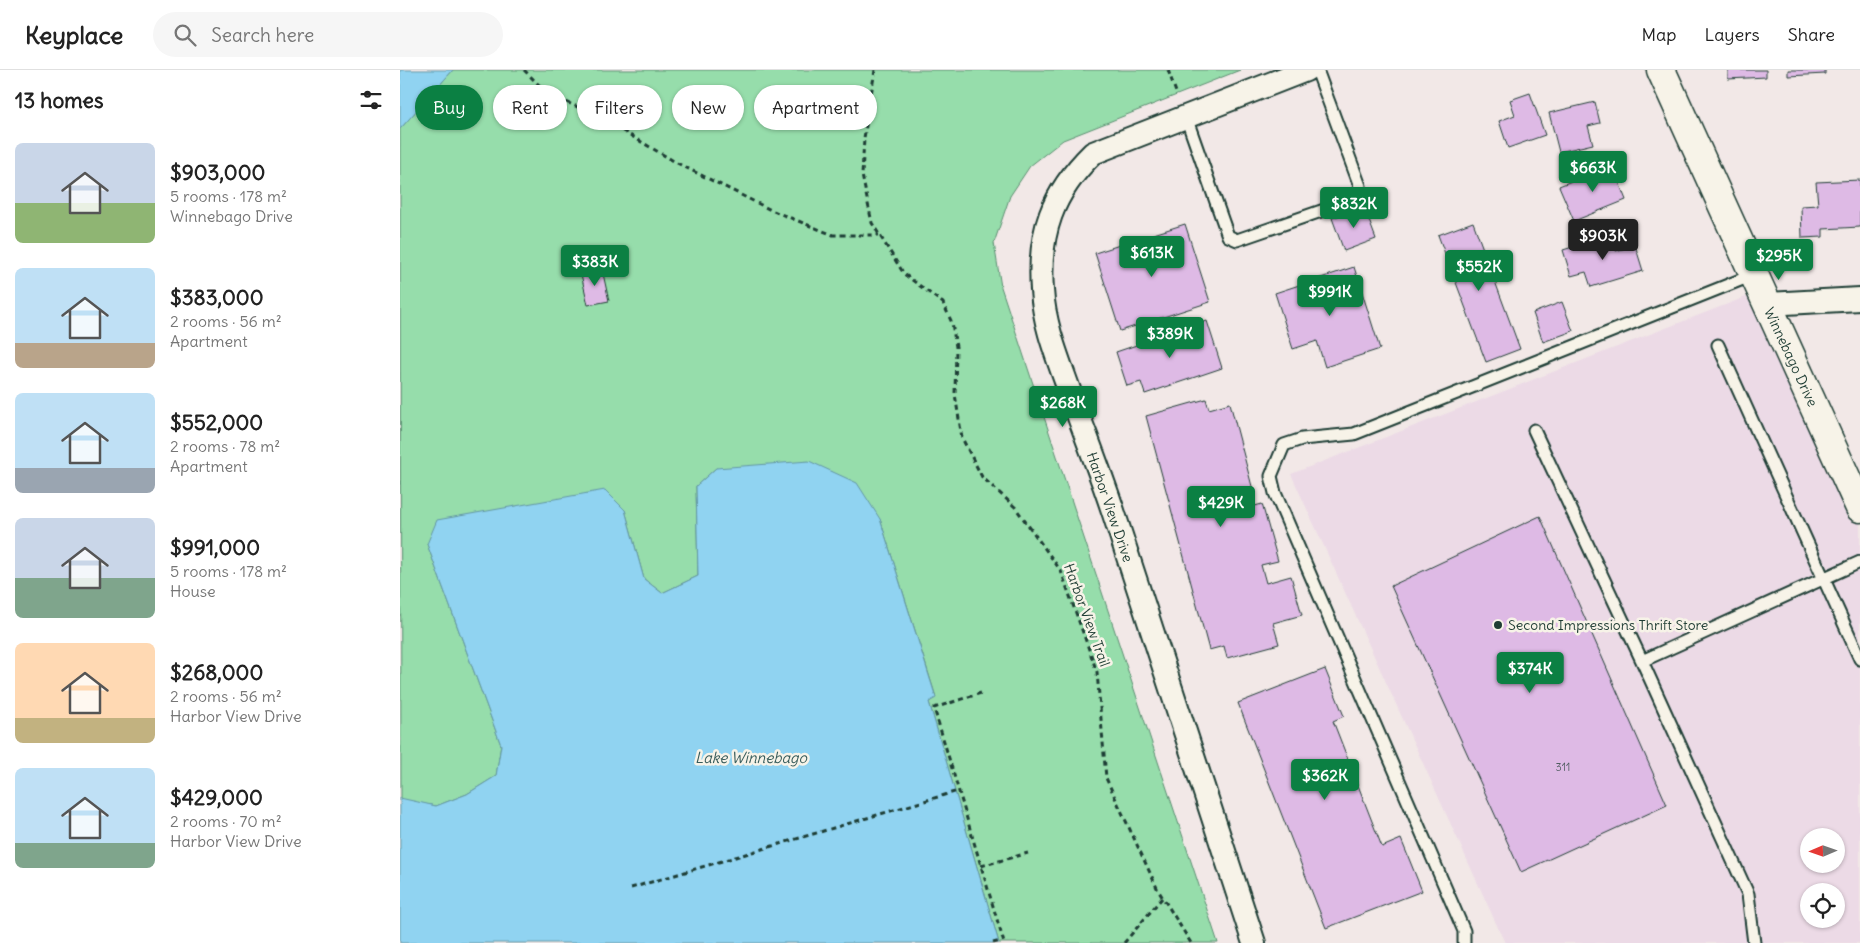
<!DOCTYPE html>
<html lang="en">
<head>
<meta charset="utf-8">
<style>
	:root { --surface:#fff; --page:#f6f6f6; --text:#222; --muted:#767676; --line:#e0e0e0; --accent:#0b8043 }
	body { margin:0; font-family:Delius,sans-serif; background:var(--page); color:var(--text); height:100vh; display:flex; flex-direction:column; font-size:19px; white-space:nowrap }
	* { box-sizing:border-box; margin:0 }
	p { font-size:16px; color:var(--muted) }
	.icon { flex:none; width:28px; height:28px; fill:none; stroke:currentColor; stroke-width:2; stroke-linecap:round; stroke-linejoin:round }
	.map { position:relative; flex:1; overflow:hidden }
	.drawer { display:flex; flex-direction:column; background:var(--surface); width:400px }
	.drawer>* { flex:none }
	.hud { position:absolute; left:15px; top:15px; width:475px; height:45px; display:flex; gap:10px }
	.needle { width:32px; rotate:268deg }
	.fabs { position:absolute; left:1400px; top:758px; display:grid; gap:10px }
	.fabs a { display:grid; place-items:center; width:45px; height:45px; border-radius:50%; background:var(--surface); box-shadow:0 1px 4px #0004; font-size:25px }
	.price { position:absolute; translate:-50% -42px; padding:0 11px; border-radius:5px; background:var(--accent); color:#fff; font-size:16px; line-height:32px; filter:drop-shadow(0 1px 2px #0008) }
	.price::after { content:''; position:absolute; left:50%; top:30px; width:15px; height:11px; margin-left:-8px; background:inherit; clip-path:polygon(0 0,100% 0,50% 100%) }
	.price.current { background:#222; color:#fff }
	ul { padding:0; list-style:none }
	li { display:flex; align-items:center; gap:15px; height:125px; padding:0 15px }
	li span { display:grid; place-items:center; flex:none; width:140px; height:100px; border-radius:8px; color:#555 }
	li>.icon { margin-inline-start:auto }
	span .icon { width:60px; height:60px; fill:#fffc; stroke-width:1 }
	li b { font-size:21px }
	h2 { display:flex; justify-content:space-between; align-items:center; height:60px; padding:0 15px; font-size:21px }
	.pill { padding:0 18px; border-radius:22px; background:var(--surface); box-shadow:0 1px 4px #0004; font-size:18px; line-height:45px }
	.pill.current { background:var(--accent); color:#fff }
	header { display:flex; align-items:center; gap:30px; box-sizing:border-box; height:70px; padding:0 25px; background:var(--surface); border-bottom:1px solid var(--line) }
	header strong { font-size:24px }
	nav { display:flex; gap:28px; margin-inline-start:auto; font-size:18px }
	.search { width:350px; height:45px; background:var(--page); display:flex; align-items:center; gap:12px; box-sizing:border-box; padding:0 18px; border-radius:28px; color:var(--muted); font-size:19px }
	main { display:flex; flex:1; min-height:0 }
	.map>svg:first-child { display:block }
	.built { fill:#ecdae6; fill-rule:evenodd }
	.green { fill:#96ddab; stroke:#5a8d70 }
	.water { fill:#90d3f1; stroke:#6397a5 }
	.building { fill:#debae5; stroke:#1f3d34 }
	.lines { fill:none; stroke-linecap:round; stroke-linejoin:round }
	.service-casing { stroke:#1f3d34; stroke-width:15 }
	.minor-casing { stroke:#1f3d34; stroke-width:26 }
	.secondary-casing { stroke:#1f3d34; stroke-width:31 }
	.path { stroke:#1f3d34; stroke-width:3; stroke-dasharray:5 4; stroke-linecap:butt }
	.service { stroke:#f7f3e8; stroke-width:11 }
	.minor { stroke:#f7f3e8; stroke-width:22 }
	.secondary { stroke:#f7f3e8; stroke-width:28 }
	.poi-dot { fill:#1f3d34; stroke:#f7f3e8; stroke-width:2 }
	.labels { text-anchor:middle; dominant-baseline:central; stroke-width:5; stroke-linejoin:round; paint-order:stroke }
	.number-label { font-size:11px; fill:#4f5c60 }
	.street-label { font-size:14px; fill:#1f3d34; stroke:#f7f3e8 }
	.poi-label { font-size:14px; fill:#1f3d34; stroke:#f7f3e8; text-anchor:start }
	.water-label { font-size:15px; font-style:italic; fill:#365b5a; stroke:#f7f3e8 }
</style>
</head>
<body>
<header>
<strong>Keyplace</strong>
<div class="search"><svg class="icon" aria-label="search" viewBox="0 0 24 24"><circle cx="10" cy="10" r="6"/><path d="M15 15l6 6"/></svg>Search here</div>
<nav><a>Map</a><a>Layers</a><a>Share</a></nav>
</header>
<main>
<section class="drawer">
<h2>13 homes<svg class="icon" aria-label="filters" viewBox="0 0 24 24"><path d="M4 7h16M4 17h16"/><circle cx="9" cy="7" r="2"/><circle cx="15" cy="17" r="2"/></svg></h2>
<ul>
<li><span style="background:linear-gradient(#c9d6e8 60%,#8fb573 0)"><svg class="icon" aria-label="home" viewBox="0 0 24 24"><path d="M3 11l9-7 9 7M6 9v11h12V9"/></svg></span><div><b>$903,000</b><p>5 rooms · 178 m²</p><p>Winnebago Drive</p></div></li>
<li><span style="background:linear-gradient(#bfe0f5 75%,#b9a48a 0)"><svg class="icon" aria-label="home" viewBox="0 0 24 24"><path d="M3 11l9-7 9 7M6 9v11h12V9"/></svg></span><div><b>$383,000</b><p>2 rooms · 56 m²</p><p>Apartment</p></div></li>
<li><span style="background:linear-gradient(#bfe0f5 75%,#9aa5b1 0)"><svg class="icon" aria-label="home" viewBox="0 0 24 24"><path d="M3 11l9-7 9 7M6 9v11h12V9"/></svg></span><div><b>$552,000</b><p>2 rooms · 78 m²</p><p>Apartment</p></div></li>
<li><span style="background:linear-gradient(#c9d6e8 60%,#7fa58c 0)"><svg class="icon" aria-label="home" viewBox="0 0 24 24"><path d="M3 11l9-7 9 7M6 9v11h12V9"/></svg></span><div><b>$991,000</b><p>5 rooms · 178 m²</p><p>House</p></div></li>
<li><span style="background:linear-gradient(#ffd9b3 75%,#c2b280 0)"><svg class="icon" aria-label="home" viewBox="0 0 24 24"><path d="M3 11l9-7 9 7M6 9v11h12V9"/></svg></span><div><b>$268,000</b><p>2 rooms · 56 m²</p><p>Harbor View Drive</p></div></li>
<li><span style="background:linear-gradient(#bfe0f5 75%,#7fa58c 0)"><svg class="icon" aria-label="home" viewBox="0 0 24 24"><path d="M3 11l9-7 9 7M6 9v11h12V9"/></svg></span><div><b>$429,000</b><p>2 rooms · 70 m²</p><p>Harbor View Drive</p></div></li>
</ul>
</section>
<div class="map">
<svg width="1460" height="873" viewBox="0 0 1460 873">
	<rect width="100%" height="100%" fill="#f2e8e7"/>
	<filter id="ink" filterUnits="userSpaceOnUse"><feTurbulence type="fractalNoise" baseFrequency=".02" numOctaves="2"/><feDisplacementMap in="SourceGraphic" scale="10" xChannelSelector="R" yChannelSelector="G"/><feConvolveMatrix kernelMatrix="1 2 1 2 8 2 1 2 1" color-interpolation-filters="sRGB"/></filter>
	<g filter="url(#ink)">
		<!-- built -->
		<path class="built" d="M1361,221L1460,438V873H1105L891,404ZM1409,766H1436V794H1409ZM1409,821H1436V849H1409Z"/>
		<!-- green -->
		<path class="green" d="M53,0H840L663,70L630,96L610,126L594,173L601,217L818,873H599L529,632L536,627L480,449L316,398L296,416L298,506L262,523L244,509L225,440L27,474L101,675L96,706L67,724L36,736L1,730L0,59Z"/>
		<!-- water -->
		<path class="water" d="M0,0H53L0,59Z
			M409,391L457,413L480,449L536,628L529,632L599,873H0V728L36,736L67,724L96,706L101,675L27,474L37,450L205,420L225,440L244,509L262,523L298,506L296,416L316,398Z"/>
		<!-- building -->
		<path class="building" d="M1328,0H1366V7L1328,9Z
			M1388,0H1425V4L1388,6Z
			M1130,23L1145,65L1108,78L1099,51L1115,45L1110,30Z
			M1195,32L1200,53L1188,56L1193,74L1159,82L1149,43Z
			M1212,95L1226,130L1174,151L1159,116Z
			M1460,110V157L1423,159V167L1402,168L1401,136L1418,135L1416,112Z
			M964,137L976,169L944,181L932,148Z
			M1073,152L1120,279L1086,292L1038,165Z
			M785,154L810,232L720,261L695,183Z
			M1212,165L1216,181L1235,175L1243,201L1191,217L1186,202L1171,206L1163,180Z
			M954,197L980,279L925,297L917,271L893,279L875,223Z
			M202,199L209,231L188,235L181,204Z
			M1162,232L1173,261L1143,272L1133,243Z
			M807,251L822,298L745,324L741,312L727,316L716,282Z
			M806,329L809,339L830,333L854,424L834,429L837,441L862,434L878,491L861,495L866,513L891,506L902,545L873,553L879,574L827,588L824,576L809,580L746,346Z
			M1140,446L1267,735L1121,802L991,516Z
			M925,599L944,646L933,651L982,777L1001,769L1022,821L926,858L838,633Z"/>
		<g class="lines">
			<defs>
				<path id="service" d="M786,47L828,166L837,170L956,129L960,116L917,0
					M1318,275L1460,589
					M1134,360L1242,591L1348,824L1354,873
					M1242,591L1460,492
					M1064,873V861L875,423L871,406L884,375L902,369L954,364L1353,205"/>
				<path id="minor" d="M1367,234L1460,229
					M854,873C808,730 762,587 714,444C700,401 683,359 668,317C657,286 644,254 642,220C638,163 652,123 693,83L906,0"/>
				<path id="secondary" d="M1261,0L1460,438"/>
			</defs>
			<!-- service casing -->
			<use href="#service" class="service-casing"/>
			<!-- minor casing -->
			<use href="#minor" class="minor-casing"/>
			<!-- secondary casing -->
			<use href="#secondary" class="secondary-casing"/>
			<!-- path -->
			<path class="path" d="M124,0L148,24L196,45L277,93L371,140L433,165H479
				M475,0L464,68L462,105L472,153L504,204L543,233L552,253L556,277L555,324L562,368L582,407L615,437L661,501L697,602L706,708L758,820L791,873
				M768,0L777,25
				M581,623L534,638L604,873
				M581,796L628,783
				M231,818L558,721
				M593,873L604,870
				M724,873L762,828"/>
			<!-- service -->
			<use href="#service" class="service"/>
			<!-- minor -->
			<use href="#minor" class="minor"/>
			<!-- secondary -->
			<use href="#secondary" class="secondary"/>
		</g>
	</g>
	<!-- markers -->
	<circle class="poi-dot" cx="1098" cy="555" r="5"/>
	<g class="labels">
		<!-- number labels -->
		<g class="number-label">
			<text x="1163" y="697">311</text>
		</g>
		<!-- street labels -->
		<g class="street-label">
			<text transform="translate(1391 287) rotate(65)">Winnebago Drive</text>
			<text transform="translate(710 437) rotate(71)">Harbor View Drive</text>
			<text transform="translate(687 545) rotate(70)">Harbor View Trail</text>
		</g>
		<!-- poi labels -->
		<g class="poi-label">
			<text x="1108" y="555">Second Impressions Thrift Store</text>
		</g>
		<!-- water labels -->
		<g class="water-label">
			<text x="351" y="687">Lake Winnebago</text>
		</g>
	</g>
</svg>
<div class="fabs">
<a><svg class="needle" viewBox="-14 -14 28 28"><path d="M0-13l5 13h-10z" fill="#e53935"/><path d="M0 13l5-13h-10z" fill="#767676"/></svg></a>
<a><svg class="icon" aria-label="locate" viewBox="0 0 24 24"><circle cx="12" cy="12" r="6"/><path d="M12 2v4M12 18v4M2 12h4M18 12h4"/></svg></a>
</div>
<b class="price" style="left:1193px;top:123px">$663K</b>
<b class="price" style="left:954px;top:159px">$832K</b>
<b class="price current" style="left:1203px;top:191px">$903K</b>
<b class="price" style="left:752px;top:208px">$613K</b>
<b class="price" style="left:1379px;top:211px">$295K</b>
<b class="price" style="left:195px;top:217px">$383K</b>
<b class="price" style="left:1079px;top:222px">$552K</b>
<b class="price" style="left:930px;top:247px">$991K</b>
<b class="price" style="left:770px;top:289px">$389K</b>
<b class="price" style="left:663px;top:358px">$268K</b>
<b class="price" style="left:821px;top:458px">$429K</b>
<b class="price" style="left:1130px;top:624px">$374K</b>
<b class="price" style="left:925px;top:731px">$362K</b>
<div class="hud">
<a class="pill current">Buy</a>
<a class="pill">Rent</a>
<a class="pill">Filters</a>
<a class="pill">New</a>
<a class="pill">Apartment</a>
</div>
</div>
</main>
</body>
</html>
